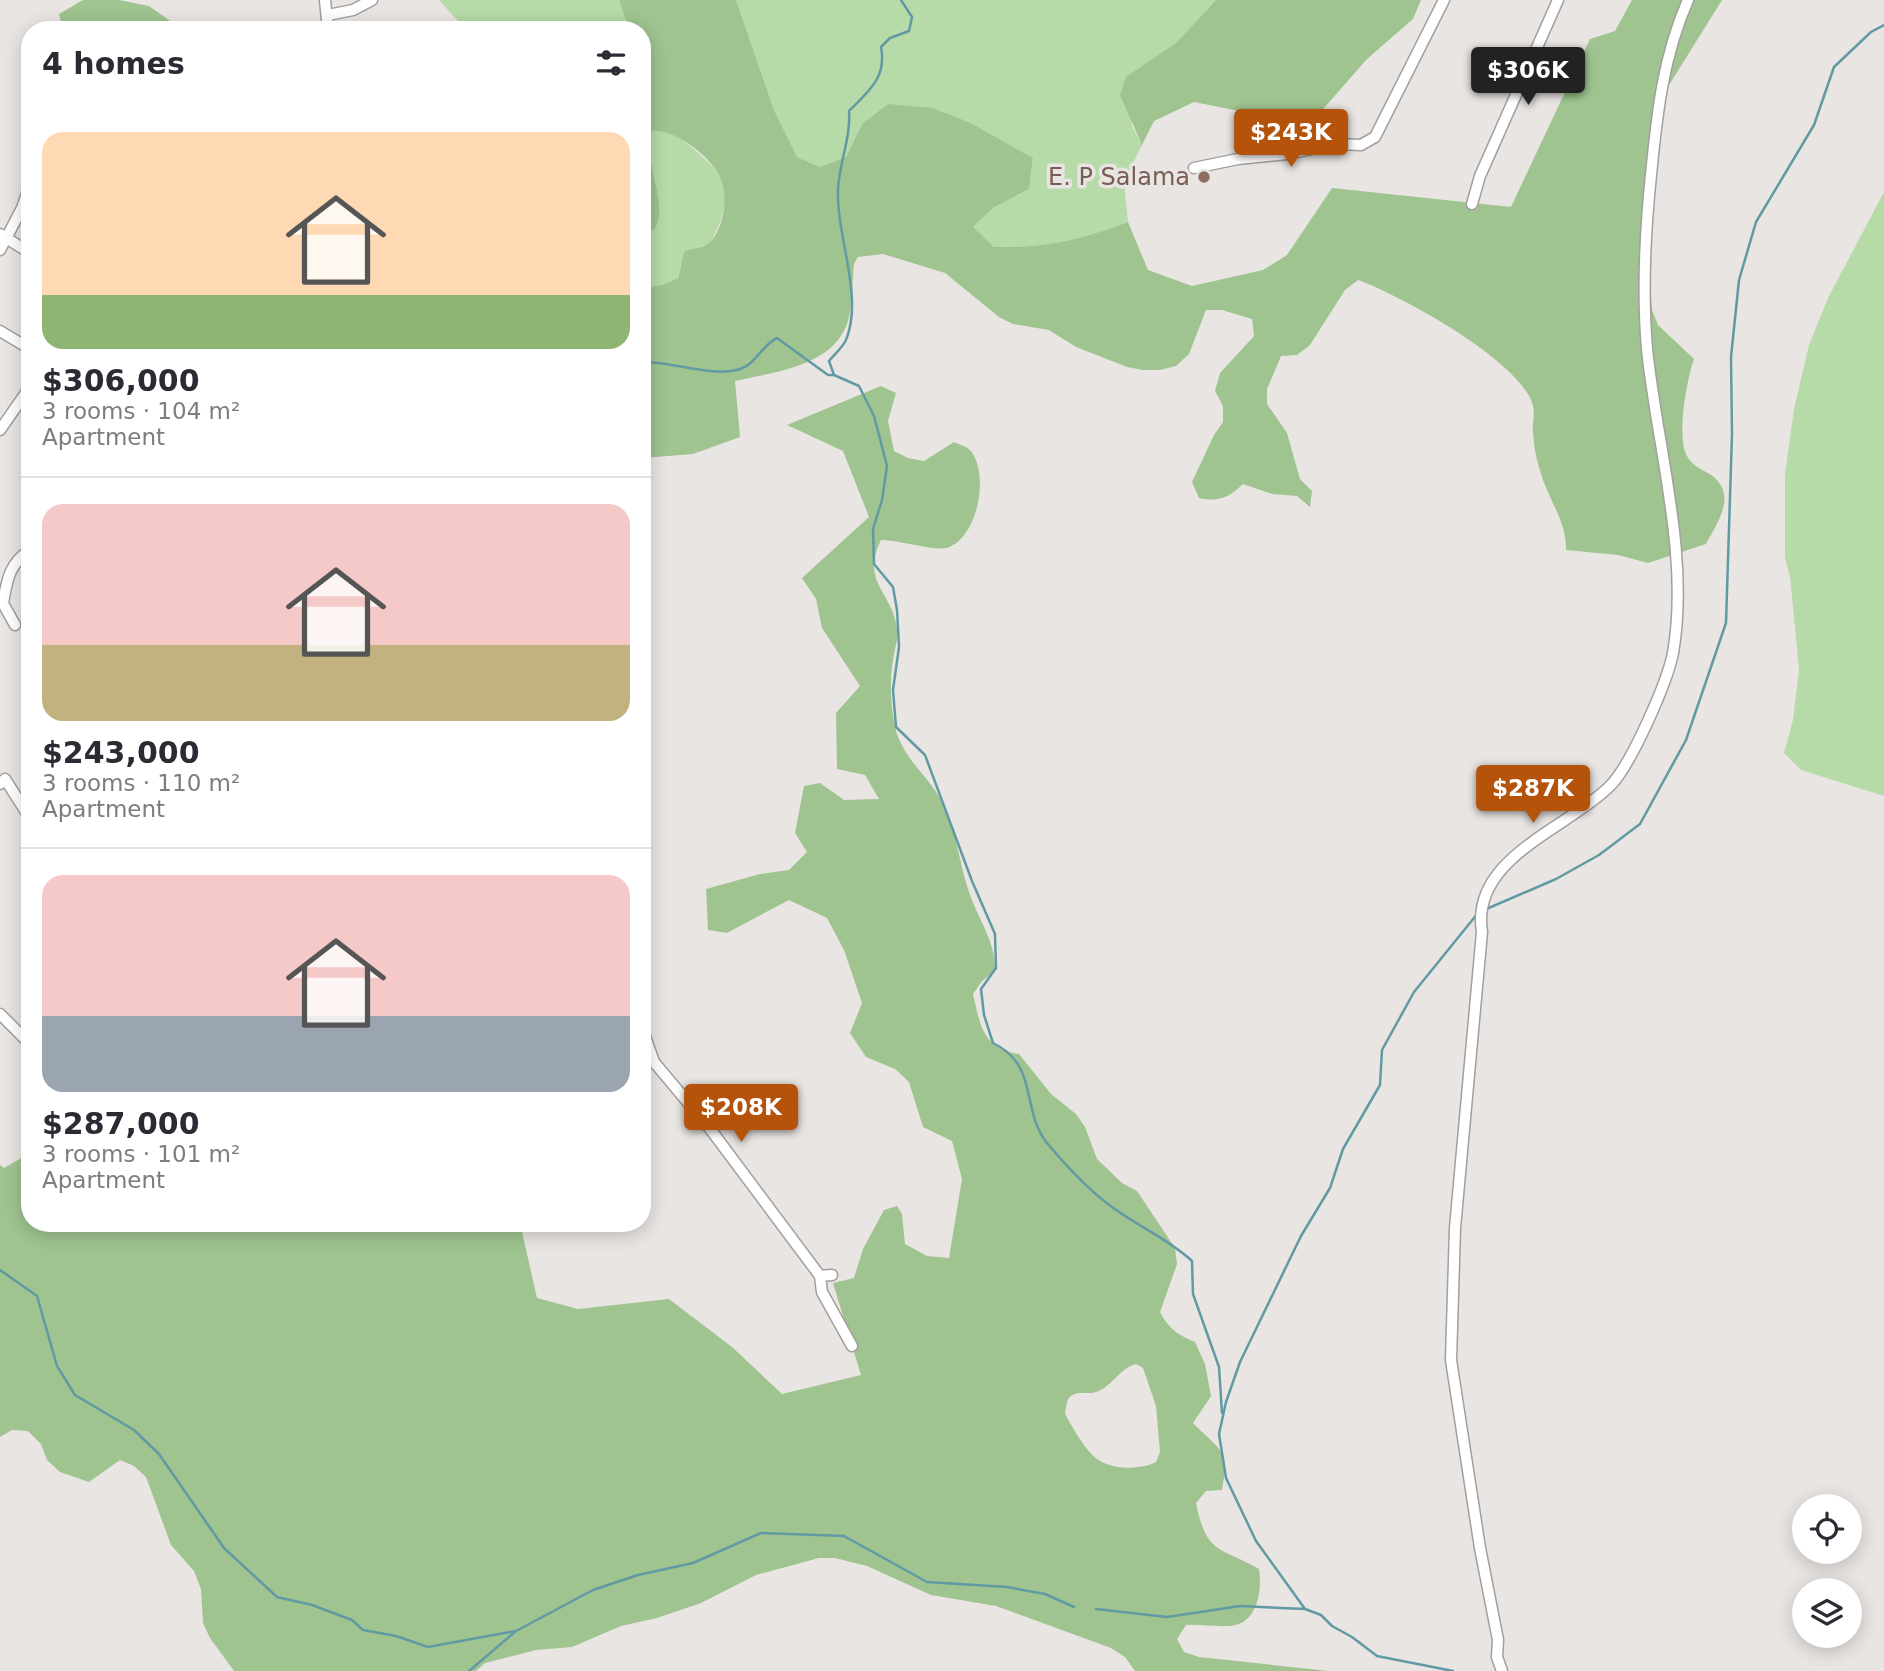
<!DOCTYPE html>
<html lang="en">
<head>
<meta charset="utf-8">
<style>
	:root { --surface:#fff; --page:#f7f7f7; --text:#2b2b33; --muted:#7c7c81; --line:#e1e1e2; --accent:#b45309 }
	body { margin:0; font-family:"DejaVu Sans",sans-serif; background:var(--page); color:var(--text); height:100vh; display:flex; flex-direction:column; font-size:26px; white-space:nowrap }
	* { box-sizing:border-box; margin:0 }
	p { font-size:23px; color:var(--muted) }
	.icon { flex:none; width:38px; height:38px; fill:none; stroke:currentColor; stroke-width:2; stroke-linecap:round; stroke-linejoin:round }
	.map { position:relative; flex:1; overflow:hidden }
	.panel { position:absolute; left:21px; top:21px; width:630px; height:1211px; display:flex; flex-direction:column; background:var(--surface); border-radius:28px; box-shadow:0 4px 18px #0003 }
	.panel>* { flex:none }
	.fabs { position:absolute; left:1792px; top:1494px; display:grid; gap:14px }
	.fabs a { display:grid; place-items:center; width:70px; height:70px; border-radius:50%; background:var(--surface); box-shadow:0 4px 18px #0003; font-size:35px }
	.price { position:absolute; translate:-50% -60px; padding:0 16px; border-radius:7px; background:var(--accent); color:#fff; font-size:23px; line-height:46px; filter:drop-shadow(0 2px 4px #0008) }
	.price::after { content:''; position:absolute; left:50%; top:42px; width:21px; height:16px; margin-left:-10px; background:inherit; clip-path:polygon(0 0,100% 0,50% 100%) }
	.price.selected { background:#222; color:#fff }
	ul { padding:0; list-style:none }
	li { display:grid; align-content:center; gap:14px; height:371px; padding:0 21px }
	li+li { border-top:2px solid var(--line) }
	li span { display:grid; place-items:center; height:217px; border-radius:21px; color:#555 }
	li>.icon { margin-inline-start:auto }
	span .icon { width:126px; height:126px; fill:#fffc; stroke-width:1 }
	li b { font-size:30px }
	h2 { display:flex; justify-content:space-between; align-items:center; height:84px; padding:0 21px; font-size:30px }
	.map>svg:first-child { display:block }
	.green { fill:#b6daa8 }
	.forest { fill:#9fc490; fill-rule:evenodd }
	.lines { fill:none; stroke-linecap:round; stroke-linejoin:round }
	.stream { stroke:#629aa4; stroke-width:2.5 }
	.street-casing { stroke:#a39f9e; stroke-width:13 }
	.street { stroke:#fff; stroke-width:10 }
	.education-dot { fill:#8d6e63; stroke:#e9e5e3; stroke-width:2.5 }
	.labels { text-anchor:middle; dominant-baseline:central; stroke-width:7; stroke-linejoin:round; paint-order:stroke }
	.education-label { font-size:24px; fill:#785e54; stroke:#e9e5e3; text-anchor:end }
</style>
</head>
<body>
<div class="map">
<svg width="1884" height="1671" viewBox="0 0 1884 1671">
	<rect width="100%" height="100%" fill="#e9e5e3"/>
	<!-- green -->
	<path class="green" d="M439,0H619L629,30H466Z
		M736,0H1216L1176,43L1126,78L1132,126L1142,145L1124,181L1128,222C1079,240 1047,248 994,247L973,227L993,208L1029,189L1033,158L971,123L933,108L862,124L846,157L820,167L797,157L774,110Z
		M660,130C676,134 685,141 697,152C705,160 716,167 720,177C731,199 721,227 708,245C686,249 681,257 678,278L662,285L642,288V232L654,230C667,196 641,165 652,131Z
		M1884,192V796L1801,770L1784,753L1793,720L1799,669L1790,576L1785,559V474L1794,409L1809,345L1829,296Z"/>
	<!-- forest -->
	<path class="forest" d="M83,0H119L149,6L183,30H63L59,14Z
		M619,0H736L774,110L797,157L820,167L846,157L862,124L888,104L933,108L971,123L1033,158L1029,189L993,208L973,227L994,247C1047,248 1079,240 1128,222L1148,270L1192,286L1263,270L1287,255L1332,188L1511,207L1590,39L1615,31L1632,0H1722L1661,98L1647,239L1652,310L1658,325L1694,359C1687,379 1676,437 1687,456C1691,464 1700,469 1708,473C1739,492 1719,520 1706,544L1648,563L1618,555L1566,550C1567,521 1547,498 1540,470C1536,459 1534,445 1533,433C1532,425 1535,415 1533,406C1523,362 1400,295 1358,280L1345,290L1310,345L1297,355L1281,356L1267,389V404L1287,433L1300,479L1312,491L1310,507L1297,496L1272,494L1243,484C1228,498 1219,502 1199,498L1192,482L1214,435L1223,422V406L1215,391L1220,373L1254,336L1252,319L1222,310H1206L1189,354L1176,366L1160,370H1143L1127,367L1076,347L1049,330L1013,324L999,317L945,273L883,254L858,257L854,264C852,282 853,306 847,324C831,367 774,372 735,381L740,437L693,454L643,458L642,288L662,285L678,278L684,252C692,248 704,248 709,243C724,230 729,195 720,177C711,157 674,128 652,131C641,162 671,205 654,230L642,232V30H629Z
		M1216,0H1421L1413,19L1367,59L1309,125L1194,102L1154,121L1142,145L1120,95L1126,77L1176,43Z
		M881,386L896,393L888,421L894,451L908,458L924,461L954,442C958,444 965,446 969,449C991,471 978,540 946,548C935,551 898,540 881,540C860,583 893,592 897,629C899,639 894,650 893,660C889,682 891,714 897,734C907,762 928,776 941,800C956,828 959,862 969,892C978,919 996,942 995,971L982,981L973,994C980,1025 983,1049 1019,1054L1051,1094L1076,1114L1085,1127L1097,1159L1122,1183L1137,1191L1175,1248L1177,1264L1160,1312C1169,1329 1178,1335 1195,1342L1205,1364L1211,1396L1193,1423C1219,1450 1230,1448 1222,1490L1206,1491L1196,1503C1206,1555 1221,1547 1259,1569C1262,1587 1259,1619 1236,1625C1221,1628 1202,1624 1186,1625L1177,1639L1184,1652L1199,1657L1329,1671H1135L1125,1657L1111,1648L996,1606L931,1595L867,1566L835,1558H819L756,1575L701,1603L657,1618L621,1626L572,1647L536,1650L485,1663L476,1671H234L210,1638L203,1623L201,1589L194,1571L171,1545L146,1477L134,1466L120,1460L89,1482L60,1472L47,1460L41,1444L28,1431L12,1430L0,1437V1165L4,1168L30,1153V1223H520L537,1298L578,1309L669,1299L732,1347L782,1394L861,1375L833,1283L854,1278L863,1249L884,1210L897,1206L902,1214L905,1244L927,1256L949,1258L962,1179L952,1141L923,1127L909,1082L895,1069L866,1057L850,1033L862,1003L844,950L827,918L789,900L727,933L708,930L706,889L760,874L789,870L807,852L795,833L804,786L820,783L844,800L879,799L865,775L837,769L836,713L860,686L822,628L816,599L802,578L869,517L843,451L787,425ZM1136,1364L1143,1368L1156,1406L1160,1452L1156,1462C1141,1470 1111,1470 1097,1459C1084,1449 1073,1428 1065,1414C1066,1409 1066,1402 1069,1398C1076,1390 1087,1395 1096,1392C1112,1387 1120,1368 1136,1364Z"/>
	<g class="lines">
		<!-- stream -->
		<path class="stream" d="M901,0L912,17L909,31L890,38L881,47C887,77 869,91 849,111C851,138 839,163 838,190C836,236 864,296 846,340C842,348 834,355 829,361L834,375L859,386L874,416L887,466L882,500L873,529L874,564L893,587L897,610L899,647L893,690L896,727L925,755L972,881L995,934L996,968L981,989L984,1015L993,1043C1040,1066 1020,1109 1047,1143C1063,1162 1088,1189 1108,1204C1135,1225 1167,1238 1192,1261L1193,1294L1219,1367L1222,1413
			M642,362C672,361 713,378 740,369C755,365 762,345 777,338L828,375H834
			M1484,910L1556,879L1599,855L1640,824L1686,740L1726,623L1732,434L1731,357L1739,280L1756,222L1814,125L1834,67L1871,32L1884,25
			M0,1270L37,1296L57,1366L75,1395L134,1430L159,1454L224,1548L277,1597L312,1605L352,1620L363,1630L396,1636L428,1647L516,1631
			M1096,1609L1167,1617L1240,1606L1305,1609L1321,1615L1332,1626L1352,1637L1377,1656L1453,1671
			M1305,1609L1256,1541L1226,1478L1219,1434L1226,1402L1240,1362L1301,1236L1330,1188L1343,1149L1380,1085L1382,1050L1414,992L1478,913
			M469,1671L516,1631L593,1590L638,1575L693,1563L761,1533L844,1536L927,1582L1007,1587L1045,1594L1074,1607"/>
		<defs>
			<path id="street" d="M325,0L328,30
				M328,15L353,10L372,0
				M1194,168L1238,159L1287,154L1336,144L1361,145L1375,137L1444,0
				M1472,204L1480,176L1558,0
				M0,234L30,253
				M0,250L22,208L30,184
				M0,331L30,349
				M0,430L30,387
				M0,598L15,625
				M3,603C7,580 9,564 30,550
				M0,784L5,779L30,818
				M0,1014L30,1044
				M642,1028L654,1062L711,1130L820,1276L832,1275
				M820,1276L822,1292L852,1346
				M1502,1671L1497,1657L1498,1640L1480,1548L1451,1360L1455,1228L1482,932C1470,858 1567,829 1610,786C1631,765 1667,683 1673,653C1690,555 1657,447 1647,349C1642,290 1645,233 1651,175C1657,113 1663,57 1688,0"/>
		</defs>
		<!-- street casing -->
		<use href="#street" class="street-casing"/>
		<!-- street -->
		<use href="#street" class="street"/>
	</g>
	<!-- markers -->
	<circle class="education-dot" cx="1204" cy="177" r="7"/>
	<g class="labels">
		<!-- education labels -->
		<g class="education-label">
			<text x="1190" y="177">E. P Salama</text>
		</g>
	</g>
</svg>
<div class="fabs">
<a><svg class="icon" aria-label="locate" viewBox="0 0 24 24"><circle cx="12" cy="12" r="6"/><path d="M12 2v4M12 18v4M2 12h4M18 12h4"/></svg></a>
<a><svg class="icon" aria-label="layers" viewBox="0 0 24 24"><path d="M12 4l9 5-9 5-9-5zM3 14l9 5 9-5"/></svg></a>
</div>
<b class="price selected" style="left:1528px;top:107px">$306K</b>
<b class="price" style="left:1291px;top:169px">$243K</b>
<b class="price" style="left:1533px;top:825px">$287K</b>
<b class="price" style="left:741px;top:1144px">$208K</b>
<section class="panel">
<h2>4 homes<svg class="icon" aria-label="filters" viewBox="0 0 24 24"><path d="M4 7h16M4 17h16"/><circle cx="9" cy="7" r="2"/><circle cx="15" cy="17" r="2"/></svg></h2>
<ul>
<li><span style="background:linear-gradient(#ffd9b3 75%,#8fb573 0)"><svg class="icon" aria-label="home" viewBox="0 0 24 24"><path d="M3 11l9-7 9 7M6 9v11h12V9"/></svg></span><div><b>$306,000</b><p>3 rooms · 104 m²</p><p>Apartment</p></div></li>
<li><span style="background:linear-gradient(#f6c9c9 65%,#c2b280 0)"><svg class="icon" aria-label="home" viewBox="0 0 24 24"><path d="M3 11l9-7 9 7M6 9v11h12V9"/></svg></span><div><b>$243,000</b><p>3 rooms · 110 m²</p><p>Apartment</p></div></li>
<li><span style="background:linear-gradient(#f6c9c9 65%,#9aa5b1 0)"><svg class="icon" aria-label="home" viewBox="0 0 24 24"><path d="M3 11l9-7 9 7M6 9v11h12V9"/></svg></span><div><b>$287,000</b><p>3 rooms · 101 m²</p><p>Apartment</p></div></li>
</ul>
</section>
</div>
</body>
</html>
